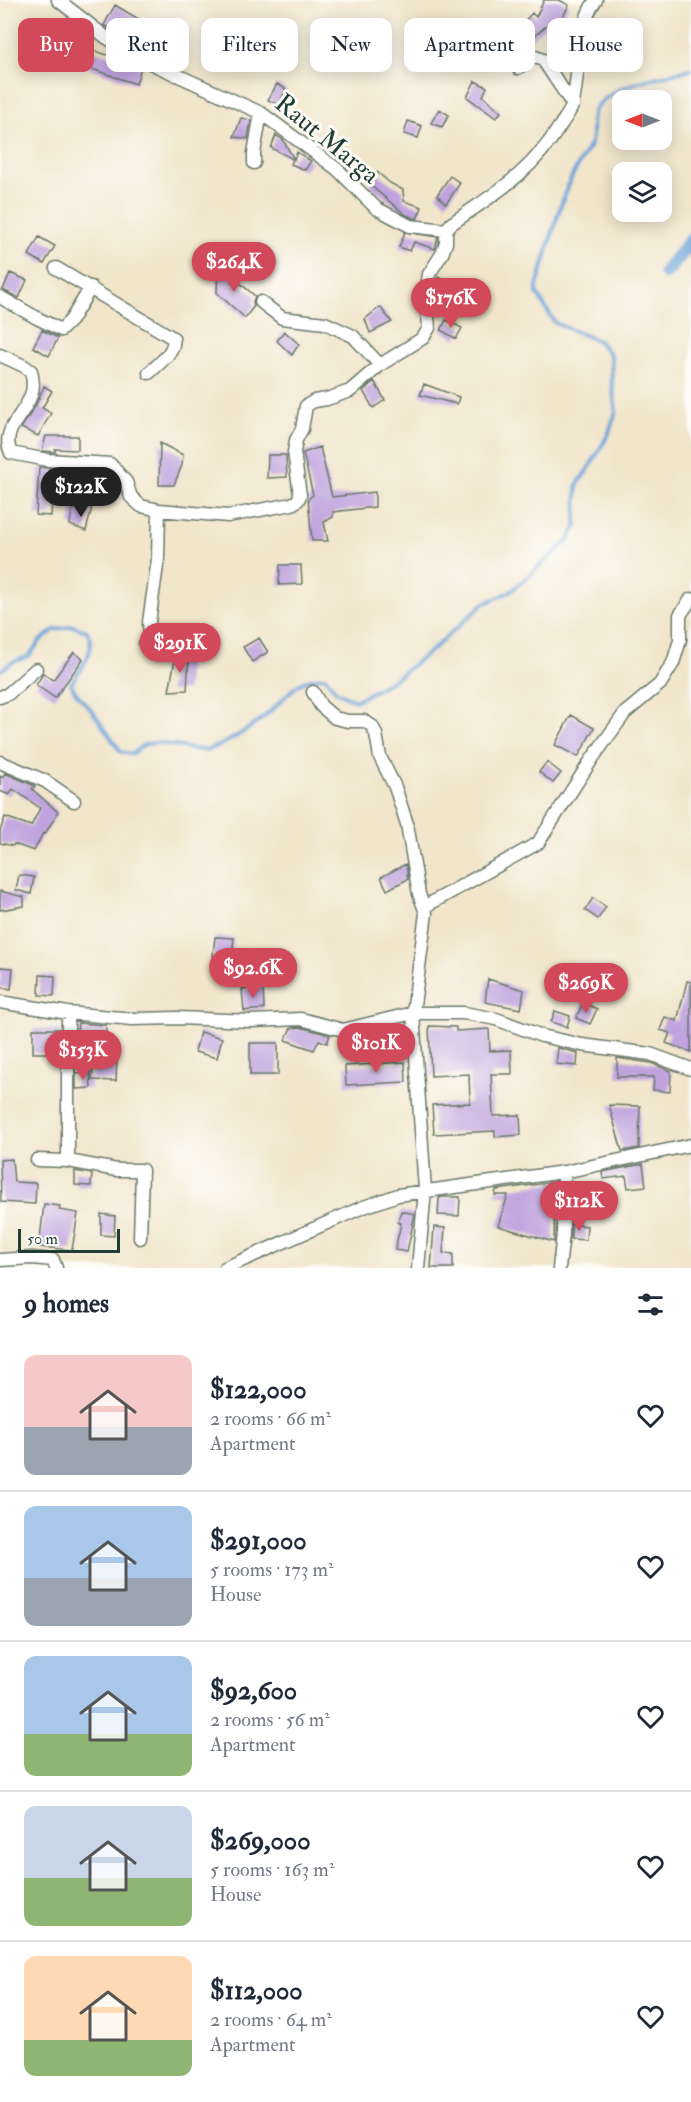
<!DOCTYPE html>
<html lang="en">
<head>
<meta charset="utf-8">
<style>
	:root { --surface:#fff; --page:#f6f6f7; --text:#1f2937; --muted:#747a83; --line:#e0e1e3; --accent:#d1495b }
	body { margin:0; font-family:"IM FELL Double Pica",serif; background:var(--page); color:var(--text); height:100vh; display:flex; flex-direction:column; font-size:22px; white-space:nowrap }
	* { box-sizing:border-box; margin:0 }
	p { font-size:20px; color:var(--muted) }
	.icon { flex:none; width:33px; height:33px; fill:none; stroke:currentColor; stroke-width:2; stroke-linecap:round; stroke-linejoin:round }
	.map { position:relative; height:1268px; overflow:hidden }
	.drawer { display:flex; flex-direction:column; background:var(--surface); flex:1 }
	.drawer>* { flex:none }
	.hud { position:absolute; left:18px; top:18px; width:656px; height:54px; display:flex; gap:12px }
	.needle { width:39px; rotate:270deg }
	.buttons { position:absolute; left:612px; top:90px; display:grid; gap:12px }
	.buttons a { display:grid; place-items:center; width:60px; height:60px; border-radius:12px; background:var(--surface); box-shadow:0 3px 15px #0003; font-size:30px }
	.scale { position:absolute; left:18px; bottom:15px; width:102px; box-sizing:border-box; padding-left:6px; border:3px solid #1f3d34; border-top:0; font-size:16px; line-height:21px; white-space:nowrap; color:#1f3d34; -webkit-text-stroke:4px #fdfcf7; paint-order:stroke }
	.price { position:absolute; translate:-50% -51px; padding:0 14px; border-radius:21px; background:var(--accent); color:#fff; font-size:20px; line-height:39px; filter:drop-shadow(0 2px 3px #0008) }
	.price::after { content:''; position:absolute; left:50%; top:36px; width:18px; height:14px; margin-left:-9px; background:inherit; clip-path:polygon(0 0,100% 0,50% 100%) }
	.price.selected { background:#222; color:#fff }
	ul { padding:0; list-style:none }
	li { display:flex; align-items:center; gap:18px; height:150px; padding:0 24px }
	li+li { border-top:2px solid var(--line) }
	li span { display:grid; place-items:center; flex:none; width:168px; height:120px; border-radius:12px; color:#555 }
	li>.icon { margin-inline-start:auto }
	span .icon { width:72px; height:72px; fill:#fffc; stroke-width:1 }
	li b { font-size:26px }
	h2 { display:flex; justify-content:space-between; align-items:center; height:72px; padding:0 24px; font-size:26px }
	.chip { padding:0 21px; border-radius:12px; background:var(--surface); box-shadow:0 3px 15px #0003; font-size:21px; line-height:54px }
	.chip.selected { background:var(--accent); color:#fff }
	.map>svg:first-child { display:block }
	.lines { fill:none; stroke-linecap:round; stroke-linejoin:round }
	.stream { stroke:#6ba1d8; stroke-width:4 }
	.canal { stroke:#6ba1d8; stroke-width:15 }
	.building { fill:#c0a3de }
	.minor-casing { stroke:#687868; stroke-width:15 }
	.minor { stroke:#fff; stroke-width:12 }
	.labels { text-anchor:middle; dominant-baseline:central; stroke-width:6; stroke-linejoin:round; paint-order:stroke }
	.street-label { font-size:26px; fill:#1f3d34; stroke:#fdfcf7 }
</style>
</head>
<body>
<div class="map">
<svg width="691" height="1268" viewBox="0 0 691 1268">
	<rect width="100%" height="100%" fill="#fdfcf7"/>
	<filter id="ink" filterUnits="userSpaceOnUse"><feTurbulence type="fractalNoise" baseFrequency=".0167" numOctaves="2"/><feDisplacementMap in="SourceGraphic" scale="12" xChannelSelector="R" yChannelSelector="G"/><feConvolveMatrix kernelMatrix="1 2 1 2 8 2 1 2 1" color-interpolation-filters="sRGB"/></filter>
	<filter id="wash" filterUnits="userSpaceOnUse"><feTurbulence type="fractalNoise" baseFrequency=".008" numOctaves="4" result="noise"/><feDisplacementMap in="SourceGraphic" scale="24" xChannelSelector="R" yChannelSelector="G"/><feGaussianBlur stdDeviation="1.35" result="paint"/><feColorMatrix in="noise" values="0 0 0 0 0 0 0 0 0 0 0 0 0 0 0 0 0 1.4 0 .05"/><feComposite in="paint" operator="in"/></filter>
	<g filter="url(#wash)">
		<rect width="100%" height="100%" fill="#f1e5ca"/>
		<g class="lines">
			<!-- stream -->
			<path class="stream" d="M0,671L11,663L29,656L40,641L54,630L72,626L87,631C98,650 81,668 71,684L76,693L93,712L121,752L133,754C136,752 140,746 144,745C162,738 185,751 204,750C220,749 252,727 265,716C286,699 294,678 325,677L336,691L355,701L392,681L432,650L483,604L510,592L568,541L576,527L577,485L589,468L608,435L616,412L612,384L611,356L599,341L555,323L537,294V286C548,251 556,214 570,181C575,168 584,157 590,145C596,132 587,117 598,105C621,81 660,78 691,69"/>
			<!-- canal -->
			<path class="canal" d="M666,272L691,241"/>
		</g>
		<g id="blocks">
			<!-- building -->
			<path class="building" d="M544,0H559L569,5L561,20L555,18L531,39L520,26L532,13L536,17Z
				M115,5L152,27L144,41L118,27L115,32L104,25Z
				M496,22L506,31L502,39L505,44L500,51L483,39Z
				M28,47L41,56L34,66L21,58Z
				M89,49L125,61L126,60L141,68L136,84L83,66Z
				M475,81L487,87L483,96L501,112L496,118L467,97Z
				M277,84L286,89L279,105L268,100Z
				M439,109L449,115L442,127L431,123Z
				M241,118L251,120L248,139L234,137Z
				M408,121L422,126L418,138L404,134Z
				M276,135L283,140L294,159L297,152L311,161L305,170L291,164L293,159L271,148Z
				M377,172L390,183L403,190L404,201L422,207L417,219L406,215L370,185Z
				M450,176L460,183L446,204L437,195Z
				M405,232L438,237L435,249L414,242L410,251L399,247Z
				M39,237L55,246L44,264L29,255Z
				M218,264L255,296L253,302L254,306L245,318L217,293Z
				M10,273L27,280L19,298L3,290Z
				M438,277L450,283L444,297L434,294Z
				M380,307L392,322L370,333L365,319Z
				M446,320L462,328L456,339L441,330Z
				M42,330L58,338L49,356L33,347Z
				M284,331L299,344L292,355L277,341Z
				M374,381L385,400L373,408L363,391Z
				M424,384L459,397L457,404L420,395Z
				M44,386L52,391L42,408L51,413L38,436L21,428L35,407Z
				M46,436H78V450L55,449V452L42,451Z
				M160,443L183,455L182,465L174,485H159Z
				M320,447L332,497L375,492V507L333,512V517L324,522L328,541H312L308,499L313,495L303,453Z
				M268,455H286L287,477L267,478Z
				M39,467L54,469L51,516L36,515Z
				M92,507L86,531L70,525L72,509Z
				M280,565H301L302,584L279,585Z
				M259,638L268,652L252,662L243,647Z
				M74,652L83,659L55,698L36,685L43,673L53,680Z
				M176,654L189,656L187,690L169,691Z
				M571,715L594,728L578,757L555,745Z
				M547,762L561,773L553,783L539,772Z
				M5,773L35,786L32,789L58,812L45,834L43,833L34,851L14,844L13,846L0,843V831L5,817L31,826L40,808L13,789L9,795L0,791V776L3,777Z
				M406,864L408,879L387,890L381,877Z
				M19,875L34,877L31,894L16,890Z
				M0,891L24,897V906L0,910Z
				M593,898L606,907L598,919L585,910Z
				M215,937L234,938L232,957L213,956Z
				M0,967L13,968L11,989L0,987Z
				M40,975L55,976L54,996L39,995Z
				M488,979L524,990L521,1009L485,1002Z
				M687,981L691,982V1052L666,1043L670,1033L660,1030L665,1017L677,1021Z
				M263,987L264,1009L244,1011L242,989Z
				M583,1003L597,1009L590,1024L576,1018Z
				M555,1011L570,1016L567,1027L551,1022Z
				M78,1023L106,1025V1058L117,1059L116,1081L92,1080L94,1046H76Z
				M429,1026L456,1027V1031L489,1029L490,1051L511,1050L512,1074H491L493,1116L520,1115L521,1135L495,1137V1131L434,1134L432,1105L470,1103L469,1074L431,1076Z
				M300,1027L330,1035L327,1043L319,1040L314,1050L285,1040L291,1028Z
				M33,1029H60V1053H33Z
				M200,1032L222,1038L217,1058L195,1052Z
				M250,1043H278V1075H250Z
				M558,1048L578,1053L577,1066L556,1064Z
				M617,1058L651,1063L671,1071L670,1092L653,1090L654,1077H617Z
				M405,1062L406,1082L346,1085L345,1066Z
				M90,1072L91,1088L76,1089V1073Z
				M609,1105L640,1106L639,1148L622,1151Z
				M12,1159L14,1182L36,1183L35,1204L1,1202L0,1160Z
				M643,1164L646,1186L628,1188L626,1176L603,1179L602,1172Z
				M75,1171L92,1174L91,1186L75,1185Z
				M555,1182L554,1242L498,1226L508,1195H495L496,1190Z
				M442,1197H460L459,1216L438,1215L439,1198Z
				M44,1204L60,1206L59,1210L78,1213L72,1250L39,1247Z
				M401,1211L415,1214L407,1252L395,1250L401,1223H398Z
				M101,1214L115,1216L114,1236L101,1235Z
				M571,1224L587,1226L586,1240L571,1239Z
				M434,1227L445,1228L443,1253L453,1254V1268H431Z"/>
		</g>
	</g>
	<g filter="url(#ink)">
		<use href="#blocks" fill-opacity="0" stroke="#687868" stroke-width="1.5"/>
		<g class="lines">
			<defs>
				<path id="minor" d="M58,0L107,38L139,58L261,113L337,169L376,208L410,226L446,230
					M518,68L533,56L543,60L573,105
					M254,163V153L261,113
					M56,268L173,338C176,352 158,364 149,373
					M0,297L37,318L61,330L71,320L91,287
					M261,302L282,318L325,323L353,336L380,365
					M0,355L24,366L31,371C33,379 34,388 31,395C24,416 0,430 11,453L48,460L110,464L126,482L131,497L141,506L159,510L228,516L292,504L298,500L300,495L294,452L296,440L302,429L306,406L314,401L327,399L350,391L380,365L423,338L429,328L426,292L429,274L442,254L446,243V230L451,224C495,193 530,174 560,126C564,119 572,111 573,102C580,71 576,26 596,0
					M150,639L182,646
					M145,644L150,639L149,622L158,559L159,510
					M313,692L321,706L335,718L348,721H364L372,726L376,734L380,757L395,787L407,824L419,894L426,913L413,1013L425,1190L418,1268
					M0,697L8,694L36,669
					M0,762L45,781L74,801
					M424,907L538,843L592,759L625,713L660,684L673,663L680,640V615L691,599
					M0,1002L68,1013L132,1019L178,1018L251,1021L301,1019L343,1030L413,1013H464L496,1019L542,1036L582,1045L650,1054L691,1069
					M68,1013V1161L117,1170H142L140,1238
					M37,1160L68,1161
					M0,1260L32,1258L53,1260L56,1268
					M225,1268L361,1208L398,1195L564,1172L691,1145
					M559,1268L563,1234L564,1172"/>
			</defs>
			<!-- minor casing -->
			<use href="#minor" class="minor-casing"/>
			<!-- minor -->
			<use href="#minor" class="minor"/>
		</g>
	</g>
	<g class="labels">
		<!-- street labels -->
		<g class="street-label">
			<text transform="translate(327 139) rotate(39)">Raut Marga</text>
		</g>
	</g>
</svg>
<div class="buttons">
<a><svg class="needle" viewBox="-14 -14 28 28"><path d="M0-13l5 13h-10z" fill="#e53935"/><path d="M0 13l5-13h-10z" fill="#747a83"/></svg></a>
<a><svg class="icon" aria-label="layers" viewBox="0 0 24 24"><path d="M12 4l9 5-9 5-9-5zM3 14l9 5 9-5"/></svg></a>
</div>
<div class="scale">50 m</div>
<b class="price" style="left:234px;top:293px">$264K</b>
<b class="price" style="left:451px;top:329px">$176K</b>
<b class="price selected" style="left:81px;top:518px">$122K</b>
<b class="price" style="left:180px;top:674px">$291K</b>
<b class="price" style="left:253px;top:999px">$92.6K</b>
<b class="price" style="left:586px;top:1014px">$269K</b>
<b class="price" style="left:376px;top:1074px">$101K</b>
<b class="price" style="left:83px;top:1081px">$153K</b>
<b class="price" style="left:579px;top:1232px">$112K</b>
<div class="hud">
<a class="chip selected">Buy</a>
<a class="chip">Rent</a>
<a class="chip">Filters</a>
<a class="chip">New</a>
<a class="chip">Apartment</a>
<a class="chip">House</a>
</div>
</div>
<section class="drawer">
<h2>9 homes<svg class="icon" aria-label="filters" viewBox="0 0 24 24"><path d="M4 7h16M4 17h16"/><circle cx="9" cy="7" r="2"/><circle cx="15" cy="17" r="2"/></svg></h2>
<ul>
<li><span style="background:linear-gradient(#f6c9c9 60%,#9aa5b1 0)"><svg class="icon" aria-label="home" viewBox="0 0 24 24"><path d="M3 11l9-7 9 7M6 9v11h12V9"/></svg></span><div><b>$122,000</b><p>2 rooms · 66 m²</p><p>Apartment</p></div><svg class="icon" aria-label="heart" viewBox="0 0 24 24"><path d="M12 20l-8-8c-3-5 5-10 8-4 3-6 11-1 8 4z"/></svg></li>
<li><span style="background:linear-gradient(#a9c7e8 60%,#9aa5b1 0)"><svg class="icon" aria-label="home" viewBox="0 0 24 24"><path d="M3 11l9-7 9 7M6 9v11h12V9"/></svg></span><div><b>$291,000</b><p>5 rooms · 173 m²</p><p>House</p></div><svg class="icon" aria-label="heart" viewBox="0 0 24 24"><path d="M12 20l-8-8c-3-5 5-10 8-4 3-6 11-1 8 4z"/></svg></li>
<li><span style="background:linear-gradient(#a9c7e8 65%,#8fb573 0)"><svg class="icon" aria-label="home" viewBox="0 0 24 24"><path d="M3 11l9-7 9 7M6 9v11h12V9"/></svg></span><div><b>$92,600</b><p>2 rooms · 56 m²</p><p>Apartment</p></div><svg class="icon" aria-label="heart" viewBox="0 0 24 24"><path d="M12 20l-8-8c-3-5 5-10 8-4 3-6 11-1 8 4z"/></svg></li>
<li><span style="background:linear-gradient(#c9d6e8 60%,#8fb573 0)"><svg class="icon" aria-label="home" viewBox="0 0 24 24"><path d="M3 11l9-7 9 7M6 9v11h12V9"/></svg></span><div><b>$269,000</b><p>5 rooms · 163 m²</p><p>House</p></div><svg class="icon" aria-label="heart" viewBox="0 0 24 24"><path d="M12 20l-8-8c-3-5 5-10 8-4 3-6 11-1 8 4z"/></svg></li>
<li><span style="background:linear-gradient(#ffd9b3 70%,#8fb573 0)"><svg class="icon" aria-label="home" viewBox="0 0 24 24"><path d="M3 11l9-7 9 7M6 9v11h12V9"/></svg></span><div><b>$112,000</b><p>2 rooms · 64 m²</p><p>Apartment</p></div><svg class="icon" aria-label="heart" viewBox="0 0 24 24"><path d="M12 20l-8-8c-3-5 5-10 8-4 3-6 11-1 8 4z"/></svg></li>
</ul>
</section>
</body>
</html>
